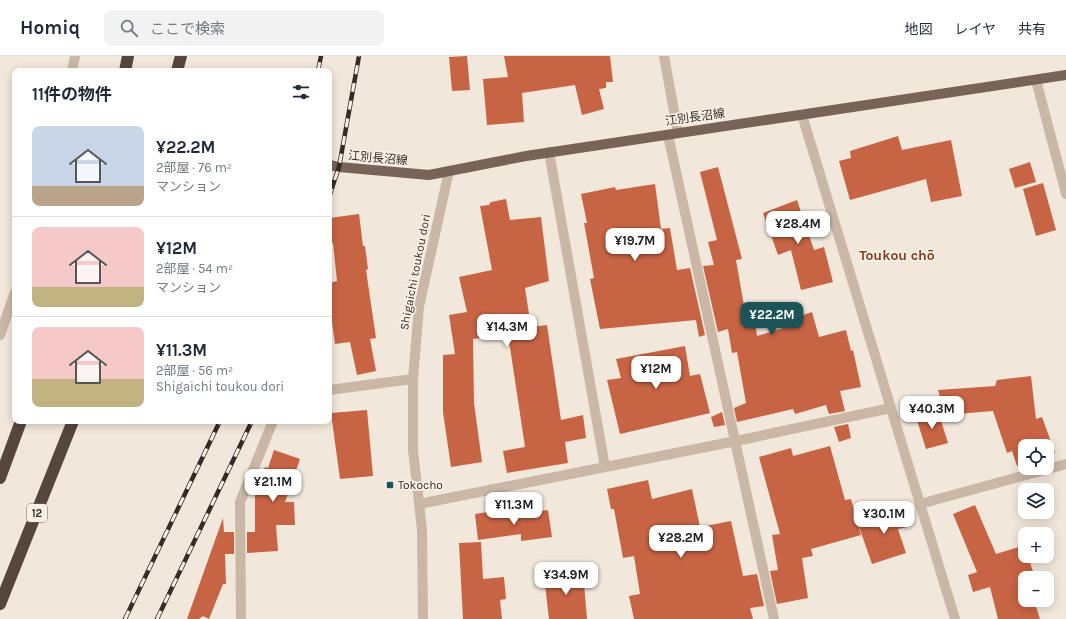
<!DOCTYPE html>
<html lang="ja">
<head>
<meta charset="utf-8">
<style>
	:root { --surface:#fff; --page:#f2f2f3; --text:#1f2937; --muted:#747a83; --line:#e0e1e3; --accent:#1d5458 }
	body { margin:0; font-family:Karla,"Noto Sans JP",sans-serif; background:var(--page); color:var(--text); height:100vh; display:flex; flex-direction:column; font-size:15px; white-space:nowrap }
	* { box-sizing:border-box; margin:0 }
	p { font-size:13px; color:var(--muted) }
	.icon { flex:none; width:22px; height:22px; fill:none; stroke:currentColor; stroke-width:2; stroke-linecap:round; stroke-linejoin:round }
	.map { position:relative; flex:1; overflow:hidden }
	.drawer { position:absolute; left:12px; top:12px; width:320px; height:356px; display:flex; flex-direction:column; background:var(--surface); border-radius:8px; box-shadow:0 2px 10px #0003 }
	.drawer>* { flex:none }
	.buttons { position:absolute; left:1018px; top:383px; display:grid; gap:8px }
	.buttons a { display:grid; place-items:center; width:36px; height:36px; border-radius:8px; background:var(--surface); box-shadow:0 2px 10px #0003; font-size:20px }
	.price { position:absolute; translate:-50% -34px; padding:0 9px; border-radius:8px; background:#fff; color:#222; font-size:13px; line-height:26px; filter:drop-shadow(0 1px 2px #0008) }
	.price::after { content:''; position:absolute; left:50%; top:24px; width:12px; height:9px; margin-left:-6px; background:inherit; clip-path:polygon(0 0,100% 0,50% 100%) }
	.price.on { background:var(--accent); color:#fff }
	ul { padding:0; list-style:none }
	li { display:flex; align-items:center; gap:12px; height:100px; padding:0 20px }
	li+li { border-top:1px solid var(--line) }
	li span { display:grid; place-items:center; flex:none; width:112px; height:80px; border-radius:8px; color:#555 }
	li>.icon { margin-inline-start:auto }
	span .icon { width:48px; height:48px; fill:#fffc; stroke-width:1 }
	li b { font-size:17px }
	h2 { display:flex; justify-content:space-between; align-items:center; height:48px; padding:0 20px; font-size:17px }
	header { display:flex; align-items:center; gap:24px; box-sizing:border-box; height:56px; padding:0 20px; background:var(--surface); border-bottom:1px solid var(--line) }
	header strong { font-size:19px }
	nav { display:flex; gap:22px; margin-inline-start:auto; font-size:14px }
	.search { width:280px; height:36px; background:var(--page); display:flex; align-items:center; gap:10px; box-sizing:border-box; padding:0 14px; border-radius:8px; color:var(--muted); font-size:15px }
	.map>svg:first-child { display:block }
	.building { fill:#c76444 }
	.lines { fill:none; stroke-linecap:round; stroke-linejoin:round }
	.minor { stroke:#cab7a6; stroke-width:10 }
	.major { stroke:#786358; stroke-width:10 }
	.highway { stroke:#57463e; stroke-width:12 }
	.rail-casing { stroke:#362c27; stroke-width:4.5 }
	.rail { stroke:#f9f1e7; stroke-width:3; stroke-dasharray:9; stroke-linecap:butt }
	.poi-dot { fill:#1d5458; stroke:#f9f1e7; stroke-width:1.5 }
	.labels { text-anchor:middle; dominant-baseline:central; stroke-width:3.5; stroke-linejoin:round; paint-order:stroke }
	.shield { fill:#f9f1e7; stroke:#706761; stroke-width:1 }
	.shield-label { font-size:11px; font-weight:bold; fill:#362c27 }
	.street-label { font-size:12px; fill:#362c27; stroke:#f9f1e7 }
	.poi-label { font-size:12px; fill:#362c27; stroke:#f9f1e7; text-anchor:start }
	.quarter-label { font-size:14px; font-weight:bold; fill:#863920; stroke:#f9f1e7 }
</style>
</head>
<body>
<header>
<strong>Homiq</strong>
<div class="search"><svg class="icon" aria-label="search" viewBox="0 0 24 24"><circle cx="10" cy="10" r="6"/><path d="M15 15l6 6"/></svg>ここで検索</div>
<nav><a>地図</a><a>レイヤ</a><a>共有</a></nav>
</header>
<div class="map">
<svg width="1066" height="563" viewBox="0 0 1066 563">
	<rect width="100%" height="100%" fill="#f2e7db"/>
	<!-- building -->
	<path class="building" d="M467,0L470,34L452,35L449,1Z
		M504,0H610L613,26H606V32L599,33L604,53L582,59L575,29L522,37L524,66L487,69L483,23L508,21Z
		M898,80L902,94L951,84L962,140L931,146L926,123L850,144L839,105L851,102L850,95Z
		M1030,106L1036,126L1015,132L1009,113Z
		M718,111L742,203L736,204L747,267L755,266L757,280L793,269L791,263L812,256L819,281L846,274L851,295L853,294L861,331L840,335L845,355L829,358L826,349L795,358L793,353L737,366L734,352L746,347L737,296L732,297L728,273L718,276L703,210L714,209L708,186L717,184L700,116Z
		M1043,127L1056,174L1036,180L1023,133Z
		M655,128L661,173L670,172L677,214L690,212L705,279L699,281L696,264L600,273L590,223L594,222L584,167H587L581,138L615,131L616,134Z
		M506,143L510,164L541,161L549,225L525,232L531,271L547,269L561,364L583,359L586,382L565,386L568,407L507,417L503,395L525,391L508,278L473,283L474,347L482,406L451,411L443,356V299L455,298L449,259L467,256L459,221L492,214L480,150L489,149L491,146Z
		M797,144L814,194L824,191L833,226L801,234L791,194L778,199L763,157Z
		M359,158L363,190H365L368,213L366,214L376,282L370,283L376,315L357,319L350,286L335,288L329,244V227L337,225L333,187L329,188V162Z
		M685,290L690,320L700,318L710,357L620,378L607,324L621,322L616,303Z
		M1031,320L1036,363L1042,361L1055,397L1047,400V390H1025V408L1017,410L1012,395L1007,397L993,355L945,359L938,334L995,330L997,324Z
		M367,354L373,420L340,423L331,357Z
		M938,355L948,387L926,393L916,361Z
		M722,356L725,369L714,371L711,361Z
		M848,368L851,382L839,386L834,371Z
		M830,390L845,444L851,443L861,479L811,493L813,500L802,502L808,542L777,548L770,515L778,514L772,479L780,478L759,401L791,392L793,400Z
		M274,394L300,403L285,446H294L295,469H276L278,495L247,497V476H255V440L265,411L268,412Z
		M648,424L652,443L692,433L700,471L731,465L743,520L757,518L764,550L750,552L753,563H634L629,540L640,538L634,500L623,502L614,453H611L607,433Z
		M975,449L996,498L1025,489V500H1028L1035,522H1025V544H1041L1035,547L1040,563H998L990,531L973,536L968,519L977,516L953,458Z
		M901,451L907,471L898,473L906,497L872,508L857,465Z
		M548,454L552,481L521,485V478L478,484L475,458L494,455L495,461Z
		M223,462L224,476H234V498H225L226,528H223L209,563L203,560L199,563H187Z
		M481,486L483,523L504,521L506,543L500,544L502,563H463L459,487Z
		M583,516L587,563H549L544,520Z"/>
	<g class="lines">
		<!-- minor -->
		<path class="minor" d="M664,0L678,77
			M72,15L75,0
			M1036,24L1066,138
			M802,59L955,563
			M668,79L774,563
			M549,96L605,411
			M0,279L15,236
			M329,334L413,323
			M419,448L736,385L891,352
			M920,448L1066,408
			M241,563L240,446L273,365
			M423,563L422,474L413,394V323L419,251L449,115"/>
		<!-- major -->
		<path class="major" d="M329,109L339,111L429,119L526,100L1066,19"/>
		<!-- highway -->
		<path class="highway" d="M125,15L128,0
			M177,15L181,0
			M0,422L21,365
			M0,548L73,365"/>
		<defs>
			<path id="rail" d="M318,15L321,0
				M329,141L339,111L359,0
				M125,563L220,365
				M157,563L252,365"/>
		</defs>
		<!-- rail casing -->
		<use href="#rail" class="rail-casing"/>
		<!-- rail -->
		<use href="#rail" class="rail"/>
	</g>
	<!-- markers -->
	<rect class="poi-dot" x="386" y="425" width="8" height="8" rx="2"/>
	<g class="labels">
		<!-- shield labels -->
		<rect class="shield" x="27" y="448" width="20" height="18" rx="3"/>
		<g class="shield-label">
			<text x="37" y="457">12</text>
		</g>
		<!-- street labels -->
		<g class="street-label">
			<text transform="translate(695 61) rotate(-8)">江別長沼線</text>
			<text transform="translate(378 102) rotate(5)">江別長沼線</text>
			<text transform="translate(415 216) rotate(-79)">Shigaichi toukou dori</text>
		</g>
		<!-- poi labels -->
		<g class="poi-label">
			<text x="398" y="429">Tokocho</text>
		</g>
		<!-- quarter labels -->
		<g class="quarter-label">
			<text x="897" y="199">Toukou chō</text>
		</g>
	</g>
</svg>
<div class="buttons">
<a><svg class="icon" aria-label="locate" viewBox="0 0 24 24"><circle cx="12" cy="12" r="6"/><path d="M12 2v4M12 18v4M2 12h4M18 12h4"/></svg></a>
<a><svg class="icon" aria-label="layers" viewBox="0 0 24 24"><path d="M12 4l9 5-9 5-9-5zM3 14l9 5 9-5"/></svg></a>
<a>+</a>
<a>−</a>
</div>
<b class="price" style="left:798px;top:189px">¥28.4M</b>
<b class="price" style="left:635px;top:206px">¥19.7M</b>
<b class="price on" style="left:772px;top:280px">¥22.2M</b>
<b class="price" style="left:507px;top:292px">¥14.3M</b>
<b class="price" style="left:656px;top:334px">¥12M</b>
<b class="price" style="left:932px;top:374px">¥40.3M</b>
<b class="price" style="left:273px;top:447px">¥21.1M</b>
<b class="price" style="left:514px;top:470px">¥11.3M</b>
<b class="price" style="left:884px;top:479px">¥30.1M</b>
<b class="price" style="left:681px;top:503px">¥28.2M</b>
<b class="price" style="left:566px;top:540px">¥34.9M</b>
<section class="drawer">
<h2>11件の物件<svg class="icon" aria-label="filters" viewBox="0 0 24 24"><path d="M4 7h16M4 17h16"/><circle cx="9" cy="7" r="2"/><circle cx="15" cy="17" r="2"/></svg></h2>
<ul>
<li><span style="background:linear-gradient(#c9d6e8 75%,#b9a48a 0)"><svg class="icon" aria-label="home" viewBox="0 0 24 24"><path d="M3 11l9-7 9 7M6 9v11h12V9"/></svg></span><div><b>¥22.2M</b><p>2部屋 · 76 m²</p><p>マンション</p></div></li>
<li><span style="background:linear-gradient(#f6c9c9 75%,#c2b280 0)"><svg class="icon" aria-label="home" viewBox="0 0 24 24"><path d="M3 11l9-7 9 7M6 9v11h12V9"/></svg></span><div><b>¥12M</b><p>2部屋 · 54 m²</p><p>マンション</p></div></li>
<li><span style="background:linear-gradient(#f6c9c9 65%,#c2b280 0)"><svg class="icon" aria-label="home" viewBox="0 0 24 24"><path d="M3 11l9-7 9 7M6 9v11h12V9"/></svg></span><div><b>¥11.3M</b><p>2部屋 · 56 m²</p><p>Shigaichi toukou dori</p></div></li>
</ul>
</section>
</div>
</body>
</html>
